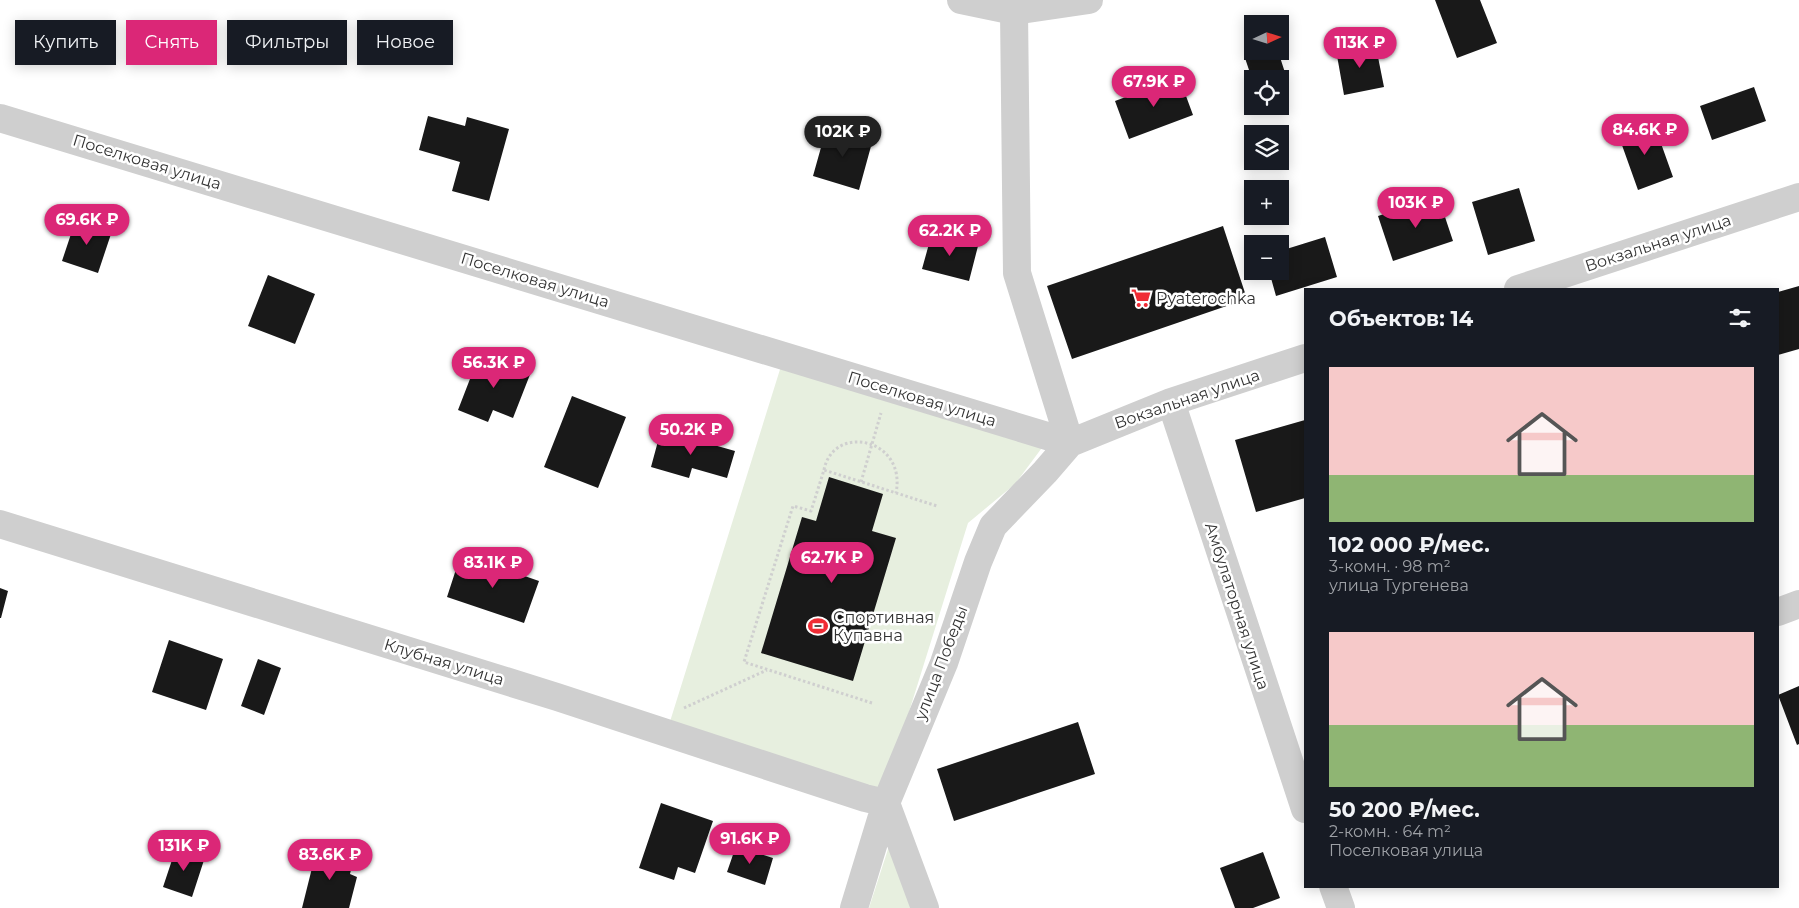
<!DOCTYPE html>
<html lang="ru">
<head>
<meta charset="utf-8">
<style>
	:root { --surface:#171b24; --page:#242831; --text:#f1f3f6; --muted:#9ea1a6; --accent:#db2777 }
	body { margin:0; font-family:Montserrat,sans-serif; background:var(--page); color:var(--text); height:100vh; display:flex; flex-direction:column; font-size:19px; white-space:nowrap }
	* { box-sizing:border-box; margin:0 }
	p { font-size:16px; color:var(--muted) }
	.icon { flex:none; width:28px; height:28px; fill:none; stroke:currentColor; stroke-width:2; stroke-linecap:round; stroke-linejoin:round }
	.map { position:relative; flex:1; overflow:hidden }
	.sheet { position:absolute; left:1304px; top:288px; width:475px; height:600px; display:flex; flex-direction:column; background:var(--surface); border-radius:0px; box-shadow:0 2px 12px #0003 }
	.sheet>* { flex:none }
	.guide { position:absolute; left:15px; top:20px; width:475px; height:45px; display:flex; gap:10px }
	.needle { width:32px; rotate:86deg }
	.tools { position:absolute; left:1244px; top:15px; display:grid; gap:10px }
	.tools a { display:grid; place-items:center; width:45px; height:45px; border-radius:0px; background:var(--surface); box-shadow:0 2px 12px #0003; font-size:25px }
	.price { position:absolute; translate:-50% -42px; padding:0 11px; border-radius:18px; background:var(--accent); color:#fff; font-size:16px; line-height:32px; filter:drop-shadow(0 1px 2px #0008) }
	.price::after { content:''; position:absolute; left:50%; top:30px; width:15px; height:11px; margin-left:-8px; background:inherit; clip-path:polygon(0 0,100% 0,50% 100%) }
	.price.selected { background:#222; color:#fff }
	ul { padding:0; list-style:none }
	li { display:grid; align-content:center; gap:10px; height:265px; padding:0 25px }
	li span { display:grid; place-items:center; height:155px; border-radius:0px; color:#555 }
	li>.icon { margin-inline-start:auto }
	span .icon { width:90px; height:90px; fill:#fffc; stroke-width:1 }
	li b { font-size:21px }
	h2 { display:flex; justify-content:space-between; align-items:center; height:60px; padding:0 25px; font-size:21px }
	.chip { padding:0 18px; border-radius:0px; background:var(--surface); box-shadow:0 2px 12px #0003; font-size:18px; line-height:45px }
	.chip.selected { background:var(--accent); color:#fff }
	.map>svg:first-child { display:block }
	.green { fill:#e7efdf }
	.building { fill:#191919 }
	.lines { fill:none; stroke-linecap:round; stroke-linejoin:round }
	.path { stroke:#cfcfcf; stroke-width:3; stroke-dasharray:2.5 2.5; stroke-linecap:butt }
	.minor { stroke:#cfcfcf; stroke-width:28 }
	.labels { text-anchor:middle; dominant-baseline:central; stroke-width:5; stroke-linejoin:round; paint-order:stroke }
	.street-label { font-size:16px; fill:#323232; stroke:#fff }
	.poi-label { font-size:16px; fill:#323232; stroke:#fff; text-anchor:start }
</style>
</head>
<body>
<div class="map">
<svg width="1799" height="908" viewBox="0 0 1799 908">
	<rect width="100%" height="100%" fill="#fff"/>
	<!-- green -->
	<path class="green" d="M782,363L1044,445L1015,484L968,523L883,795L668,728Z
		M890,843L918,908H869Z"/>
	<!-- building -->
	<path class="building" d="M1435,0H1480L1497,43L1457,58Z
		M1375,42L1384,87L1344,95L1336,50Z
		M1255,51H1278L1289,85L1280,88V79H1252L1244,55Z
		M1179,77L1193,115L1129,139L1115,101Z
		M1754,87L1766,121L1712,140L1700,106Z
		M428,116L465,126L467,117L509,129L489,201L452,191L460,162L419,150Z
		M1653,121L1673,177L1638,190L1618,134Z
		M827,126L873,139L859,190L813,176Z
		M1519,188L1535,241L1488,255L1472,202Z
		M1438,196L1453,241L1393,261L1378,216Z
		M76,219L112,231L98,273L62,261Z
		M1223,226L1247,299L1072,359L1047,286Z
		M932,233L978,246L969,281L922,269Z
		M1325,237L1337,277L1276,296L1269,271H1280V251Z
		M268,275L315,294L295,344L248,326Z
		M1799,286V349L1778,355V292Z
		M480,353L531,372L513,418L493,410L488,422L458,410Z
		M572,396L626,417L598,488L544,467Z
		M1305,420V498L1256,512L1235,440Z
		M661,430L735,451L727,478L692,468L689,478L651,467Z
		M829,477L883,494L872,531L896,538L853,681L761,653L802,517L816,521Z
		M461,554L539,581L524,623L447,597Z
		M0,588L8,591L1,618H0Z
		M169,640L223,659L206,710L152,692Z
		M258,659L281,668L264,715L241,706Z
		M1799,686V744L1797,745L1778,695Z
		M1078,722L1095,774L954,821L937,769Z
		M661,803L713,821L695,873L678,867L674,880L639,868Z
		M736,846L773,858L765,885L727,872Z
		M176,848L205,857L192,897L163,887Z
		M317,848L354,857L350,874L357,877L349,908H302Z
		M1263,852L1280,898L1253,908H1235L1220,868Z"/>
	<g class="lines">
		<!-- path -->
		<path class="path" d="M824,470C833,423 907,438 896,493
			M861,482L881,413
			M872,703L744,662L793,506L811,511L824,470L937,506
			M684,708L767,670"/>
		<!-- minor -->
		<path class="minor" d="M961,0L1014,11L1089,0
			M1014,11L1017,273L1070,443
			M0,118L1070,443
			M1518,289L1799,197
			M1171,402L1305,809
			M0,524L557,697L865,798L886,803L925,908
			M1778,612L1799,604
			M1333,886L1341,908
			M854,908L886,803L944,663L978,562L993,526L1045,472L1070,443L1171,402L1305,358"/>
	</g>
	<!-- icons -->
	<defs>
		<symbol id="supermarket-bare" viewBox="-9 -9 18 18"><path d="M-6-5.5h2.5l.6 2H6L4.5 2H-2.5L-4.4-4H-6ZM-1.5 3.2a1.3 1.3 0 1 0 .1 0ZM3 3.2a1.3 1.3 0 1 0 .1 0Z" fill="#f02c35" stroke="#fff" stroke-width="2.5" paint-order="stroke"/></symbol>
		<symbol id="stadium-bare" viewBox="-9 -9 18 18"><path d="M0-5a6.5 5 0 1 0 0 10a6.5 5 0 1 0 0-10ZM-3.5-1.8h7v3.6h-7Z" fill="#f02c35" stroke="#fff" stroke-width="2.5" paint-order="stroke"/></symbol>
	</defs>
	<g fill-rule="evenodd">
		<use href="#supermarket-bare" x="1127" y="284" width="28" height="28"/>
		<use href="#stadium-bare" x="804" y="612" width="28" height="28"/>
	</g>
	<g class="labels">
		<!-- street labels -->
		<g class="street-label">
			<text transform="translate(147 162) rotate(17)">Поселковая улица</text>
			<text transform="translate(1658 243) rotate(-18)">Вокзальная улица</text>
			<text transform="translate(535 280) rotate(17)">Поселковая улица</text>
			<text transform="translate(922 399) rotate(17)">Поселковая улица</text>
			<text transform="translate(1187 399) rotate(-19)">Вокзальная улица</text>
			<text transform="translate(1237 606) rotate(72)">Амбулаторная улица</text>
			<text transform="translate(444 662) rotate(17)">Клубная улица</text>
			<text transform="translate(941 663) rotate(-69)">улица Победы</text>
		</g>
		<!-- poi labels -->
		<g class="poi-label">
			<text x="1156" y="298">Pyaterochka</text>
			<text x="833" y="617">Спортивная<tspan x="833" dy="18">Купавна</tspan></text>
		</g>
	</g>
</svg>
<div class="tools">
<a><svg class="needle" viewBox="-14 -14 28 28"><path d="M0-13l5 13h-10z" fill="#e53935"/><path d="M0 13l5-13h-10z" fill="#9ea1a6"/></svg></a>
<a><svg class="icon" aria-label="locate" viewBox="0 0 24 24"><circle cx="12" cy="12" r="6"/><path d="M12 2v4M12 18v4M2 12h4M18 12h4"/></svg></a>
<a><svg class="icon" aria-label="layers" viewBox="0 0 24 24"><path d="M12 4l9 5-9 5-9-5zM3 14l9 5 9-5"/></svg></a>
<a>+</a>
<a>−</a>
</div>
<b class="price" style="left:1360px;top:69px">113K ₽</b>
<b class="price" style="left:1154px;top:108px">67.9K ₽</b>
<b class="price" style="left:1645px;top:156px">84.6K ₽</b>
<b class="price selected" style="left:843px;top:158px">102K ₽</b>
<b class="price" style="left:1416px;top:229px">103K ₽</b>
<b class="price" style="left:87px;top:246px">69.6K ₽</b>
<b class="price" style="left:950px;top:257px">62.2K ₽</b>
<b class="price" style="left:494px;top:389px">56.3K ₽</b>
<b class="price" style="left:691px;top:456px">50.2K ₽</b>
<b class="price" style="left:832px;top:584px">62.7K ₽</b>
<b class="price" style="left:493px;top:589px">83.1K ₽</b>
<b class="price" style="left:750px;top:865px">91.6K ₽</b>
<b class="price" style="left:184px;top:872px">131K ₽</b>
<b class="price" style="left:330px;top:881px">83.6K ₽</b>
<div class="guide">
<a class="chip">Купить</a>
<a class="chip selected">Снять</a>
<a class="chip">Фильтры</a>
<a class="chip">Новое</a>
</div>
<section class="sheet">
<h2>Объектов: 14<svg class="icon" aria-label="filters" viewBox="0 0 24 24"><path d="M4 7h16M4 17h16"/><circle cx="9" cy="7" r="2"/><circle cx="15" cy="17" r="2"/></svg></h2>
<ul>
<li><span style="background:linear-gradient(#f6c9c9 70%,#8fb573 0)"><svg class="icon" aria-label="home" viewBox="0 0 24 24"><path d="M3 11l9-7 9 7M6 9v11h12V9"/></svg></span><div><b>102 000 ₽/мес.</b><p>3-комн. · 98 m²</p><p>улица Тургенева</p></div></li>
<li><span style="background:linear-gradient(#f6c9c9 60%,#8fb573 0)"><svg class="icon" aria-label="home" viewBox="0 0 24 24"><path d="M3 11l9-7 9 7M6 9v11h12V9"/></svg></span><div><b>50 200 ₽/мес.</b><p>2-комн. · 64 m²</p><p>Поселковая улица</p></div></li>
</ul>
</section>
</div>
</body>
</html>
